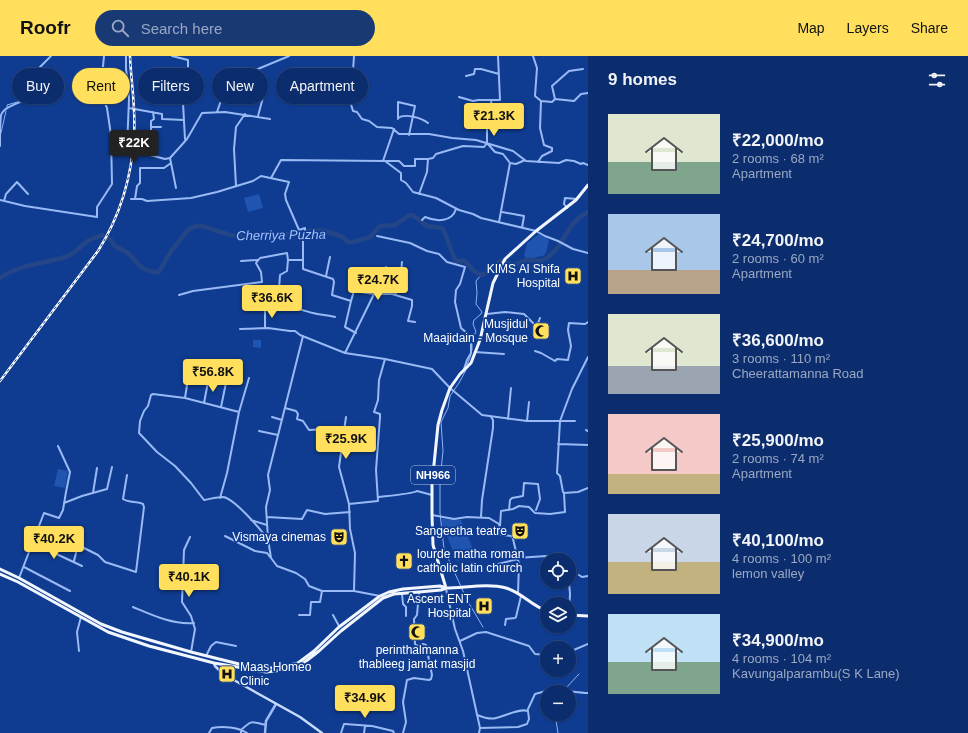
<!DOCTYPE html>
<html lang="en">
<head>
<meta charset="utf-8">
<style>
	:root { --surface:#0b2d6d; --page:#193975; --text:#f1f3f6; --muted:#9aa8c2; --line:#2b4980; --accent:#ffdf5c }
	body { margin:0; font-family:Arial,sans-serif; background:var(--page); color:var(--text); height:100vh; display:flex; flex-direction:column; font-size:15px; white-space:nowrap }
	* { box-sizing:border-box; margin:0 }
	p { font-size:13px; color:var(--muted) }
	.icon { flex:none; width:22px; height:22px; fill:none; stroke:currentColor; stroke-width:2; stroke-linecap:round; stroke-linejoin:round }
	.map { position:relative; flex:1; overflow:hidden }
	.side { display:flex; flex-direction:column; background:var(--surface); width:380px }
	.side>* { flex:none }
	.top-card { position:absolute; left:12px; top:12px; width:380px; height:36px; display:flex; gap:8px }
	.tools { position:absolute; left:540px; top:497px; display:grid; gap:8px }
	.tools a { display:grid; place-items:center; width:36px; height:36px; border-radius:50%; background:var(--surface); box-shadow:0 1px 3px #0004,0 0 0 1px var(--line); font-size:20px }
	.price { position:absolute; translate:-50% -34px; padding:0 9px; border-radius:4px; background:var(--accent); color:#111; font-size:13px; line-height:26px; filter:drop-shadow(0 1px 2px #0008) }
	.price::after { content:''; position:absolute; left:50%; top:24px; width:12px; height:9px; margin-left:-6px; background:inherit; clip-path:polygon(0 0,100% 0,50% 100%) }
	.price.active { background:#222; color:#fff }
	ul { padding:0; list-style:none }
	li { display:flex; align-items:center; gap:12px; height:100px; padding:0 20px }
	li span { display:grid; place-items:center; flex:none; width:112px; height:80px; border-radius:0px; color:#555 }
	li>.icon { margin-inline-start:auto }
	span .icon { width:48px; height:48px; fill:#fffc; stroke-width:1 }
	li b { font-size:17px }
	h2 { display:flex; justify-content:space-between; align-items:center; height:48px; padding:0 20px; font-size:17px }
	.chip { padding:0 14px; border-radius:18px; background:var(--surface); box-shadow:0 1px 3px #0004,0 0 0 1px var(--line); font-size:14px; line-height:36px }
	.chip.active { background:var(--accent); color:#111 }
	header { display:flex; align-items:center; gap:24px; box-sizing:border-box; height:56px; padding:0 20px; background:var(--accent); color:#111 }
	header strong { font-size:19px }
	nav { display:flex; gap:22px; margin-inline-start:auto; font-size:14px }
	.search { width:280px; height:36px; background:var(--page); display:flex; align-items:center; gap:10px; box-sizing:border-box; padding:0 14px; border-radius:22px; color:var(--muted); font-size:15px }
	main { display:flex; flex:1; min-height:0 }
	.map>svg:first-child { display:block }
	.green { fill:#2054b1 }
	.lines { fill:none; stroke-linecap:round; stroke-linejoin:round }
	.stream { stroke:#8ab3f8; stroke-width:1 }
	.river { stroke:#244687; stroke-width:4.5 }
	.minor { stroke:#99baf4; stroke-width:2 }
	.tertiary { stroke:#99baf4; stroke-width:2.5 }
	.secondary { stroke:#c9dbfd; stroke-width:2.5 }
	.trunk { stroke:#f2f6ff; stroke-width:3 }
	.rail-casing { stroke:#fff; stroke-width:2.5 }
	.rail { stroke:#0f3c91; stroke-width:1; stroke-dasharray:3; stroke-linecap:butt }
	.labels { text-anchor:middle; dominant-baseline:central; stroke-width:3.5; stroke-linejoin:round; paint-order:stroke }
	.shield { fill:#0f3c91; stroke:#b7c4de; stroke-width:1 }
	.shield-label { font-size:11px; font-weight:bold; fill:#fff }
	.poi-label { font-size:12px; fill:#fff; stroke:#0f3c91; text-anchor:end }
	.water-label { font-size:13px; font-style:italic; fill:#a5c4fb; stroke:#0f3c91 }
</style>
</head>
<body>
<header>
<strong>Roofr</strong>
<div class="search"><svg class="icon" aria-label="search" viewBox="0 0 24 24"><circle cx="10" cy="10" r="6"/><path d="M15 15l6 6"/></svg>Search here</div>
<nav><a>Map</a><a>Layers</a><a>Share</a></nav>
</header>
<main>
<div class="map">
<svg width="588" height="677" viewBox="0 0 588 677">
	<rect width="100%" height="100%" fill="#0f3c91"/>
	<!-- green -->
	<path class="green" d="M259,138L263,152L248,156L244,142Z
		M539,178L544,180L549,184C544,207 546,196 528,204L524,200L527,187Z
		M253,284H261V292L253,291Z
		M58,413L68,415L65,432L54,430Z
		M442,463L461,464L475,498L457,505L442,468Z"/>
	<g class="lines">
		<!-- stream -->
		<path class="stream" d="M35,36L29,26L36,13
			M7,51V49L21,45
			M1,77L6,55
			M472,294V283L476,276L473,268L474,264L481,258L482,256L476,248L477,237L476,225L481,219
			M467,309L471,299
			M466,314L459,327L450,340L448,352L441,366L443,395L440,424V457L444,493L467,544L483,571
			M566,632L579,618
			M558,677L556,664L560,658"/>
		<!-- river -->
		<path class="river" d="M0,222C20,208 43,208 65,201C76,198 79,190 88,185C92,182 98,181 102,179L111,184L115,190L128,197L142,212L152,216H159L171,195L188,174L196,170H202L230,179L261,182L315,174L325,175L343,181L348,186H353L370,181L380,170L395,169L410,159H412C418,162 422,167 427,170C432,172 438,170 443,173C444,174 453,200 456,205H465L474,215L481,219L486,217L493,209L501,205C518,210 512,209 527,204C533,203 539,207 545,203C564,192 567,165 588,156"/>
		<!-- minor -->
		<path class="minor" d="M126,0V12L129,43L127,92
			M172,0L188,4V25L183,47L185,83
			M354,0L353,15L346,40L350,45L353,55L357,56L362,63L369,65L377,71L392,72L399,78H429L452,82L476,84L513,95L526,105L559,107L566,104L574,105L581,108L583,107L588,109
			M533,0L537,12L535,40L541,45L552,46L555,43L552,30L569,15L583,13
			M466,20L474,18L475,13H481L499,18
			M459,41L473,45L478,44H500L498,0
			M555,43L574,45L581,38L588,37
			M491,44L492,54L487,67V87L495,96L503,98L510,107L516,108L525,104
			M129,52L162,58V63L184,64
			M217,56L226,30L231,20L246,18L289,0
			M258,60L265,34L258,14
			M398,62C405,57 422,62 428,67
			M398,63V46L415,50L409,79
			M151,71H161
			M151,81V65L154,63L153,56
			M0,90C0,82 0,67 1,59C5,48 29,46 37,36L31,26L38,13L51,0
			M150,99L165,103L170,102L187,83L202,57L225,56L270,63
			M170,102L176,132
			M383,105L394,73
			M386,105H399L404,110H415V103H428L433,102L436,98L463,90L484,91L487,87
			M538,106L542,100L552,95V92L544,89L540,72L541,45
			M271,122L281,104L385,105L401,117V124L406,127L413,136L436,142L459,154L473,158L481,162L536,175L545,180L558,185L573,193L588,197
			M236,130L234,93L236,71L245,58
			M419,138L427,116L428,103
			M131,143H142L147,145L191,142L217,136L253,125L261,120L289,126L285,138L286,144L299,174L305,172V178
			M135,143L137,130L140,127V112H164L171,107
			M0,144L25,150L97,161V151L112,128L111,79L107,52L100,35V19L103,11L104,0
			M4,145L6,138L17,126L28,138
			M567,152L564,148L565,142L577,143
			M502,156L524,160L522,172
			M422,164L425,161C437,166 452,166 456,153
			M499,166L510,107
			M309,177L303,180V213L333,223L334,226L332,239L351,245L354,235L374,238
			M377,180L410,187L427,195L439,198L447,206L465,211L460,228L456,234L455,246L461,272L468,278L471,282V297L467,304L464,313
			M288,204L287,215L280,219L278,248C292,250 300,254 313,257C320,259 328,259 335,261
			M241,205L258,204
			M326,220L330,201
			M385,238L386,211
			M179,239L193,235L262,226L261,216L256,207L260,202L287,197L288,204H303
			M395,239L400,227L402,206
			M351,245L345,271L356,277
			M487,258L505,256L524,258L535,269L538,267L540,262
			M265,272V253
			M240,273L268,272L290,275H295L300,279L345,297L385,303L432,313L450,332L482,359L527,365H575
			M303,280L268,419L270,434L266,451L268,483L271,502L277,510L296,517L305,523L309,530L322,535
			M535,295L541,297L555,305L557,303L568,304L571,290L568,274L569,267L585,268L588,266
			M475,296L504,298
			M345,297L374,238H392L412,244V250L408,265L415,266
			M187,329L185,342L239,356L227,417L220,442
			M185,342L153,338L151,339L148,350L144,355L140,365L139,377L157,396L175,410L191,427L204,444C210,443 217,441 223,441C234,442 260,473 267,482
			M204,347L208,326
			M221,351L227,322
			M285,352L296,355L298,358L297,363L303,365L309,374L327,373L343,376
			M239,356L249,322
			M272,361L282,364
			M346,361L339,411L349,448
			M508,363L511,332
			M527,365L529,346
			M586,374L588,375
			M259,375L278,379
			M558,388L588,389
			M93,437L97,412
			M564,437L578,436L588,432
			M378,441C386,440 412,438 417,435L432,439
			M64,447L82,440L107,433L112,411
			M509,454L510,444L512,442L523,440L524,427L538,428L540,443L536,454
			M432,459L454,463L467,461L489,462L499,468L501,479L512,480L513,483L519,508L518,537
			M267,461L302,463L307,454L325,458L350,456
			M481,461L482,444L493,372V364L491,361
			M251,464L267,469
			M500,470L501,455L513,453L519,450L529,451L535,457L550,458L565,456L564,437L563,436L560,420L557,417L560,365L572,333L588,301
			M225,480L255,495L267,497L270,501
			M190,481L184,494L182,546L191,560L195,573L191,596
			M33,487L82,510
			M78,489L98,499L105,506L136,516L144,451L143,448C137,445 129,447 123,443L127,419
			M517,502L546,500L565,502L566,504
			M74,505L81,477
			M498,508L518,503
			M24,511L70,535
			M579,519L582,521L588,520
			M19,522L44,457L59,462L63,454L66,436L70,416L58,390
			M569,526L570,538L569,559
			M446,533L455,573L463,595L480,672L479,677
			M402,538L403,548L406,551V560
			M380,540L354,535L355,497L350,473L349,448L378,445L376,414L380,361V358L374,356L378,344L379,324L385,303
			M133,551C152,559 173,569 194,567
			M299,559H310L311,546H320L322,535H354
			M333,559L339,570
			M505,569L506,563L515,562L516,561L521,540
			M460,585L477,577L486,576L529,590L535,598L547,599
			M79,595L77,576L81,561
			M569,596L588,588
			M206,600L211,590L216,586L236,590
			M528,653L535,638C555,631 569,636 588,637
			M477,659C482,661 490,664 496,662C506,660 519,652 528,655L529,663L527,668L518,671L480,672
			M209,677L212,672C223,670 238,671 247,677
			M241,677V674C253,663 251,666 266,669
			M341,677L344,668H345L372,670L393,675L394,677
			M364,677L365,670
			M403,677L406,666L403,646L407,624L414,622L429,624L431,623L432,619L426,589L423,588L417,590L415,588L414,563L417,559L419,536"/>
		<!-- tertiary -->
		<path class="tertiary" d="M265,677L266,665L276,648"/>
		<!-- secondary -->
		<path class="secondary" d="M214,607L215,610L223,618L300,661L322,677"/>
		<!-- trunk -->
		<path class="trunk" d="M0,513L19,522L101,568L122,576L191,596L239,608L259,612H271L285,610L298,607L314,595L339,571L380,540L389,536L403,533L440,530L446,532
			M0,518L18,526L108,576L149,590L214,607L266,616L283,614L301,609L319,595L341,575L383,542L394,538L419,536L441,534L446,532C464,532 488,527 506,532C521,536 532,550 547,555
			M446,532L433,489L432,459V428L438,369L442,354L450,332L460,318L471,307L480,284L493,227L505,203L536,175L576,144L588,129
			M569,559L588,560"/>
		<defs>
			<path id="rail" d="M0,325L98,195C120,160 132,120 134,79C136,53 131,26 130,0"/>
		</defs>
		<!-- rail casing -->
		<use href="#rail" class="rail-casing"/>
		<!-- rail -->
		<use href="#rail" class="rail"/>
	</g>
	<!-- icons -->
	<defs>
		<symbol id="hospital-square" viewBox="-11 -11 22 22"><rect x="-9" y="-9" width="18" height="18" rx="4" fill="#ffdf5c" stroke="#0f3c91"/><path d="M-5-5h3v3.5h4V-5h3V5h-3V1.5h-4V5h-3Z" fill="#111"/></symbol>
		<symbol id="mosque-square" viewBox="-11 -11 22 22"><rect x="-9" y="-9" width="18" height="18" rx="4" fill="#ffdf5c" stroke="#0f3c91"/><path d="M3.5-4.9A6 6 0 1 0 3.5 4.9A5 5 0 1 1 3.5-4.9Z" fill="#111"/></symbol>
		<symbol id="theatre-square" viewBox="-11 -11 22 22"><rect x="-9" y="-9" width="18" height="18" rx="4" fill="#ffdf5c" stroke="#0f3c91"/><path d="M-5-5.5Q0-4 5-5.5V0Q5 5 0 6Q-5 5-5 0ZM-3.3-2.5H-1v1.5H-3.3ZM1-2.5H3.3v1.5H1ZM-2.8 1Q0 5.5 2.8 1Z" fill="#111"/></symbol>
		<symbol id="church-square" viewBox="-11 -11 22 22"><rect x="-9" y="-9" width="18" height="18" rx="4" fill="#ffdf5c" stroke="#0f3c91"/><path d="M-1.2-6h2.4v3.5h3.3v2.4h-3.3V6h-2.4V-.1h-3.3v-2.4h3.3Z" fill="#111"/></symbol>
	</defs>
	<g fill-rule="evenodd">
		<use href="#hospital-square" x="563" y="210" width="20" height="20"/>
		<use href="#mosque-square" x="531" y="265" width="20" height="20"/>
		<use href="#theatre-square" x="510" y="465" width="20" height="20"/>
		<use href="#theatre-square" x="329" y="471" width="20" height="20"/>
		<use href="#church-square" x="394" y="495" width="20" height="20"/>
		<use href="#hospital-square" x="474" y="540" width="20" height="20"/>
		<use href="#mosque-square" x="407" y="566" width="20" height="20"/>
		<use href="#hospital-square" x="217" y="608" width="20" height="20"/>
	</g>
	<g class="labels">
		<!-- shield labels -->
		<rect class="shield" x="411" y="410" width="44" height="18" rx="3"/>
		<g class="shield-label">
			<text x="433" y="419">NH966</text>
		</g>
		<!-- poi labels -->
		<g class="poi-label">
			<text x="560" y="213">KIMS Al Shifa<tspan x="560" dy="14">Hospital</tspan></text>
			<text x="528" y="268">Musjidul<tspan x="528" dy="14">Maajidain - Mosque</tspan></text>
			<text x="507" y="475">Sangeetha teatre</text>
			<text x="326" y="481">Vismaya cinemas</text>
			<text x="417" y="498" text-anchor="start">lourde matha roman<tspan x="417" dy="14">catholic latin church</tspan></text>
			<text x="471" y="543">Ascent ENT<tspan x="471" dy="14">Hospital</tspan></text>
			<text x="417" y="594" text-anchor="middle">perinthalmanna<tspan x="417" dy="14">thableeg jamat masjid</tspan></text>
			<text x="240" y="611" text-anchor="start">Maas Homeo<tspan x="240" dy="14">Clinic</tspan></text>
		</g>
		<!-- water labels -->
		<g class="water-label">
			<text transform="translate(281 179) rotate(-1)">Cherriya Puzha</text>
		</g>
	</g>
</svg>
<div class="tools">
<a><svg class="icon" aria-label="locate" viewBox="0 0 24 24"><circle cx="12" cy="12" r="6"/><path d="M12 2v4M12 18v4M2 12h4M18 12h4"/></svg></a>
<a><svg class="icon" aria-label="layers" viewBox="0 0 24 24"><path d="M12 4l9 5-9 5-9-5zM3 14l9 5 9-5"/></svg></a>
<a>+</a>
<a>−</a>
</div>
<b class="price" style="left:494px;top:81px">₹21.3K</b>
<b class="price active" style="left:134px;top:108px">₹22K</b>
<b class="price" style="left:378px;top:245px">₹24.7K</b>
<b class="price" style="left:272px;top:263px">₹36.6K</b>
<b class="price" style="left:213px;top:337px">₹56.8K</b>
<b class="price" style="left:346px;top:404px">₹25.9K</b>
<b class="price" style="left:54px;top:504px">₹40.2K</b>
<b class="price" style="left:189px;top:542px">₹40.1K</b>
<b class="price" style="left:365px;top:663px">₹34.9K</b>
<div class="top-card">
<a class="chip">Buy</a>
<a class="chip active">Rent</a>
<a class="chip">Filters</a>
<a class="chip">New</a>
<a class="chip">Apartment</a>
</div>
</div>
<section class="side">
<h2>9 homes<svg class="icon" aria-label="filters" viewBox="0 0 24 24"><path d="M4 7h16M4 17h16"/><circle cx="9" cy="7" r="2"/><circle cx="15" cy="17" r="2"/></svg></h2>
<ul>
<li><span style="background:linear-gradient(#dfe7d0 60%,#7fa58c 0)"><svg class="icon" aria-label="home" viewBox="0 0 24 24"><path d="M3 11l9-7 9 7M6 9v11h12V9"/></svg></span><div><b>₹22,000/mo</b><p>2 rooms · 68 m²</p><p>Apartment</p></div></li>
<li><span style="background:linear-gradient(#a9c7e8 70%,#b9a48a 0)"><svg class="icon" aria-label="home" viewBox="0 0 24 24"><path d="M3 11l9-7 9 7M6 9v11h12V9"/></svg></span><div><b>₹24,700/mo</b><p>2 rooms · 60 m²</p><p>Apartment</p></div></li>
<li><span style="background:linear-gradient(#dfe7d0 65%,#9aa5b1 0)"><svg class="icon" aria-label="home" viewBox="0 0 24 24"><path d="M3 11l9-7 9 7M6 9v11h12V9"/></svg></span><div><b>₹36,600/mo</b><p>3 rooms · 110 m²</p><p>Cheerattamanna Road</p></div></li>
<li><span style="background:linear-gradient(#f6c9c9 75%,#c2b280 0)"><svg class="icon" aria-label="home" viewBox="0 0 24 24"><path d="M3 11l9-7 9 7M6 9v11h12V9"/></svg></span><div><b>₹25,900/mo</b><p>2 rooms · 74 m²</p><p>Apartment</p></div></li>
<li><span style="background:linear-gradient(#c9d6e8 60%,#c2b280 0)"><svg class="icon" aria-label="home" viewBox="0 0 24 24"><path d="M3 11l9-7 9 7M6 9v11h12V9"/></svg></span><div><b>₹40,100/mo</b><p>4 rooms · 100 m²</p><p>lemon valley</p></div></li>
<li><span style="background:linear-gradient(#bfe0f5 60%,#7fa58c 0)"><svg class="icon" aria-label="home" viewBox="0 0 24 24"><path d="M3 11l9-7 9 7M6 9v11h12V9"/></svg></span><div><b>₹34,900/mo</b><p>4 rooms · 104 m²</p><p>Kavungalparambu(S K Lane)</p></div></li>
</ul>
</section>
</main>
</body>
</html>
